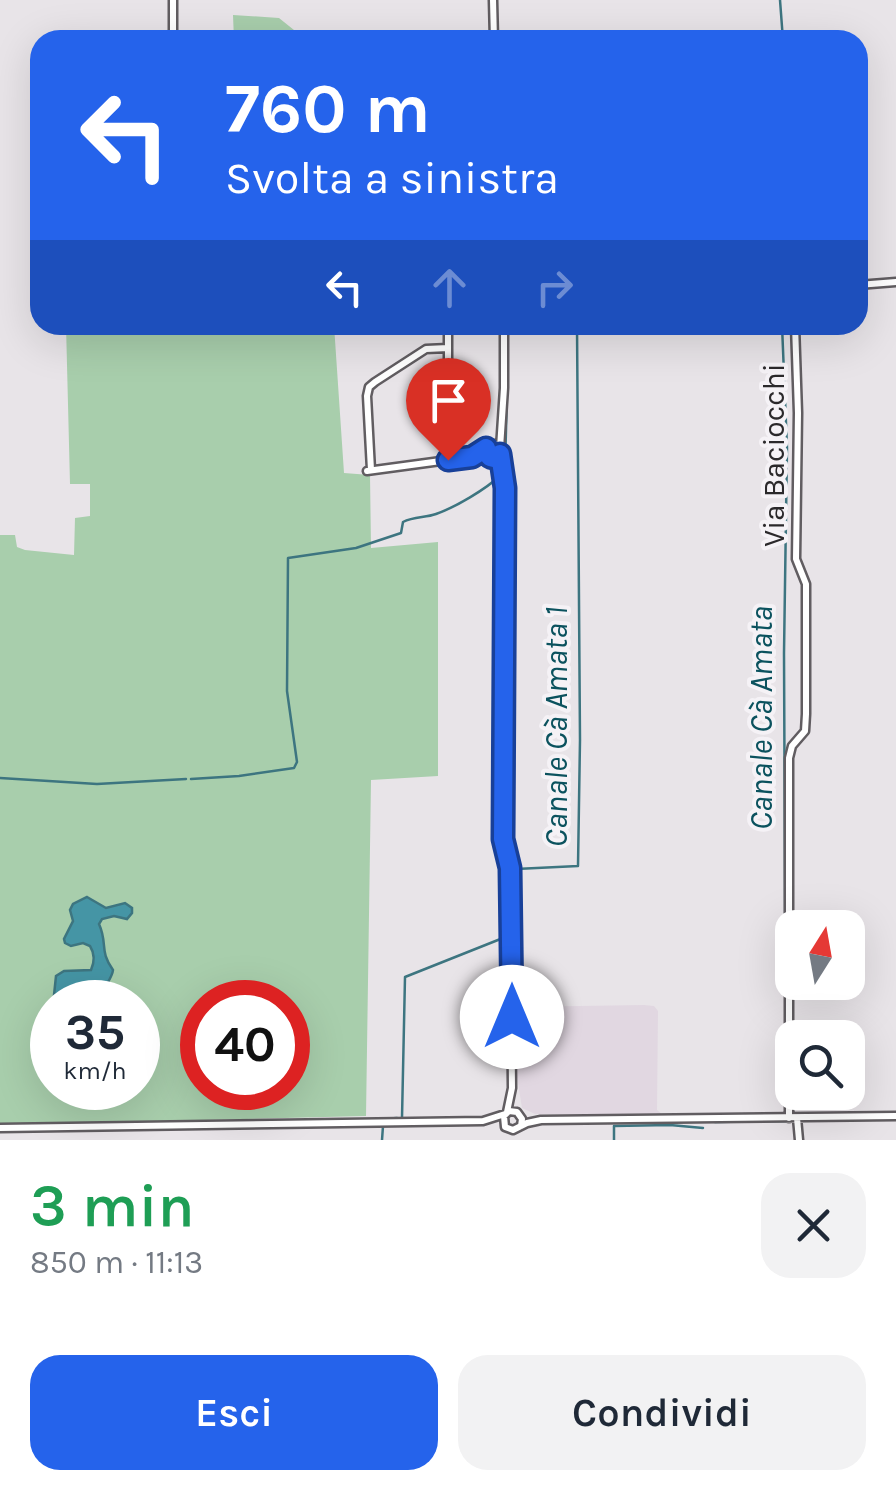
<!DOCTYPE html>
<html lang="it">
<head>
<meta charset="utf-8">
<style>
	:root { --surface:#fff; --page:#f2f2f3; --text:#1f2937; --muted:#747a83; --accent:#2563eb }
	body { margin:0; font-family:Karla,sans-serif; background:var(--page); color:var(--text); height:100vh; display:flex; flex-direction:column; font-size:38px; white-space:nowrap }
	* { box-sizing:border-box; margin:0 }
	p { font-size:32px; color:var(--muted) }
	.icon { flex:none; width:55px; height:55px; fill:none; stroke:currentColor; stroke-width:2; stroke-linecap:round; stroke-linejoin:round }
	.map { position:relative; height:1140px; overflow:hidden }
	.sheet { display:flex; flex-direction:column; background:var(--surface); flex:1 }
	.sheet>* { flex:none }
	.top-card { position:absolute; left:30px; top:30px; width:838px; height:305px; border-radius:30px; box-shadow:0 10px 40px #0002; background:#2563eb; color:#fff; overflow:hidden }
	.needle { width:65px; rotate:11deg }
	.fabs { position:absolute; left:775px; top:910px; display:grid; gap:20px }
	.fabs a { display:grid; place-items:center; width:90px; height:90px; border-radius:20px; background:var(--surface); box-shadow:0 10px 40px #0002; font-size:50px }
	.speed { position:absolute; left:30px; top:980px; display:flex; gap:20px; font-size:50px; font-weight:700; text-align:center }
	.speed>* { display:grid; place-content:center; width:130px; height:130px; border-radius:50%; background:var(--surface); box-shadow:0 10px 40px #0002; line-height:1 }
	.speed small { font-size:25px; font-weight:400 }
	.speed .limit { border:15px solid #d22; background:#fff; color:#111 }
	.pin { position:absolute; display:grid; place-items:center; width:85px; height:85px; color:#fff; margin:-102px -42px; border-radius:50% 50% 50% 0; rotate:-45deg; box-shadow:0 0 10px #0007 }
	.pin .icon { rotate:45deg }
	.me { position:absolute; width:110px; margin:-55px; rotate:0deg; stroke-linejoin:round; filter:drop-shadow(0 0 8px #0008) }
	.turn { display:flex; align-items:center; gap:35px; height:210px; padding:0 30px; font-size:45px }
	.turn .icon { width:130px; height:130px; stroke-width:2.5 }
	.turn b { display:block; font-size:70px; line-height:85px }
	.lanes { display:flex; align-items:center; height:95px; padding:0 30px; background:#0003; justify-content:center; gap:50px; direction:ltr }
	.lanes .off { opacity:.35 }
	.round { display:grid; place-items:center; flex:none; width:105px; height:105px; border-radius:30px; background:var(--page) }
	.head { display:flex; align-items:center; justify-content:space-between; height:170px; padding:0 30px }
	h1 { font-size:60px; font-weight:600; line-height:75px; color:#1e9e55 }
	.action { display:flex; gap:20px; margin-top:auto; padding:20px 30px }
	.action a { flex:1; height:115px; border-radius:30px; background:var(--accent); color:#fff; font-size:40px; font-weight:600; line-height:115px; text-align:center }
	.action a+a { background:var(--page); color:var(--text) }
	.map>svg:first-child { display:block }
</style>
</head>
<body>
<div class="map">
<svg width="896" height="1140" viewBox="0 0 896 1140">
	<rect width="100%" height="100%" fill="#e8e4e8"/>
	<path fill="#e1d7e1" d="M644,1005L654,1006L658,1011L657,1110L663,1115L535,1114L522,1108L513,1051L514,1007Z"/>
	<path fill="#a8ceac" fill-rule="evenodd" d="M233,15L279,18L294,30L295,40H234Z
		M66,325H334L344,473L370,475L371,548L438,542V776L371,780L366,1116L0,1125V535H15L17,547L25,550L74,555L75,518L90,516V484H70ZM52,1002H138V1088H52ZM202,1002H288V1088H202Z"/>
	<path fill="#4595a5" stroke="#3d7580" stroke-width="2.5" d="M87,897L106,908L125,903L132,908V913L127,919L114,916L102,919L99,924C108,944 99,951 113,970C112,981 97,992 105,1002H66L54,995L56,976L64,971L91,970C95,961 95,954 90,946L83,943L71,946L65,943L64,939L73,921L70,910L73,904Z"/>
	<g fill="none" stroke-linecap="round" stroke-linejoin="round">
		<path stroke="#3d7580" stroke-width="2.5" d="M780,0L783,40
			M782,325L787,448L784,653L786,1111
			M507,368L508,325
			M505,468L507,391
			M0,778L97,784L186,779
			M191,779L239,776L294,768L297,762L287,691L288,558L356,548L401,533L403,522C414,516 425,518 436,514C456,507 486,489 501,475
			M512,908L515,904L516,869L578,866L580,740L577,325
			M402,1118L405,977L508,936V934
			M382,1119L397,1118
			M715,1122L786,1121
			M382,1140L383,1126
			M614,1140V1126L670,1125L703,1128"/>
		<g stroke="#615d61" stroke-width="11">
			<path id="minor" d="M173,0V40
				M493,0L494,40
				M858,285L896,282
				M448,325V460
				M500,447L495,444H491L486,452L501,467
				M500,448L504,388V325
				M500,454L505,488L503,839L510,868L512,1088L507,1112
				M371,470L367,396L369,387L375,382L426,349L448,348
				M367,471L463,458L490,457
				M789,1118V758L792,746L805,731L806,714V584L796,559L798,413L795,325
				M797,1118L799,1140
				M521,1126L522,1119L517,1112L509,1111L504,1116L505,1127L513,1130L527,1123L541,1120L896,1116
				M0,1128L483,1121L505,1114"/>
		</g>
		<use href="#minor" stroke="#fff" stroke-width="6"/>
	</g>
	<g fill="none" stroke-linecap="round" stroke-linejoin="round">
		<g stroke="#184099" stroke-width="25">
			<path id="route" d="M448,460L472,457L486,448V452L490,457L494,458L500,454L505,488L503,839L510,868L512,1017"/>
		</g>
		<use href="#route" stroke="#2563eb" stroke-width="18"/>
	</g>
	<g text-anchor="middle" stroke-width="8" stroke-linejoin="round" paint-order="stroke">
		<g font-size="30" fill="#2b292b" stroke="#f5f2f6">
			<text transform="translate(774 455) rotate(-90)" y="10">Via Baciocchi</text>
		</g>
		<g font-size="32" font-style="italic" fill="#0b525e" stroke="#f5f2f6">
			<text transform="translate(761 718) rotate(-90)" y="11">Canale Cà Amata</text>
			<text transform="translate(556 727) rotate(-90)" y="11">Canale Cà Amata 1</text>
		</g>
	</g>
</svg>
<div class="fabs">
<a><svg class="needle" viewBox="-14 -14 28 28"><path d="M0-13l5 13h-10z" fill="#e53935"/><path d="M0 13l5-13h-10z" fill="#747a83"/></svg></a>
<a><svg class="icon" aria-label="search" viewBox="0 0 24 24"><circle cx="10" cy="10" r="6"/><path d="M15 15l6 6"/></svg></a>
</div>
<div class="speed"><div>35<small>km/h</small></div><div class="limit">40</div></div>
<div class="pin" style="left:448px;top:460px;background:#d93025"><svg class="icon" aria-label="arrive" viewBox="0 0 24 24"><path d="M6 21V4h12l-3 4 3 4H6"/></svg></div>
<svg class="me" style="left:512px;top:1017px" viewBox="-20 -20 40 40"><circle r="19" fill="#fff"/><path d="M0-13L10 11 0 6-10 11z" fill="#2563eb"/></svg>
<div class="top-card">
<div class="turn"><svg class="icon" aria-label="left" viewBox="0 0 24 24"><path d="M17 20v-9H6M10 6l-5 5 5 5"/></svg><div><b>760 m</b>Svolta a sinistra</div></div>
<div class="lanes"><svg class="icon" aria-label="left" viewBox="0 0 24 24"><path d="M17 20v-9H6M10 6l-5 5 5 5"/></svg><svg class="icon off" aria-label="ahead" viewBox="0 0 24 24"><path d="M12 20V5M6 11l6-6 6 6"/></svg><svg class="icon off" aria-label="right" viewBox="0 0 24 24"><path d="M7 20v-9h11M14 6l5 5-5 5"/></svg></div>
</div>
</div>
<section class="sheet">
<div class="head"><div><h1>3 min</h1><p>850 m · 11:13</p></div><a class="round"><svg class="icon" aria-label="close" viewBox="0 0 24 24"><path d="M6 6l12 12M18 6L6 18"/></svg></a></div>
<div class="action"><a>Esci</a><a>Condividi</a></div>
</section>
</body>
</html>
